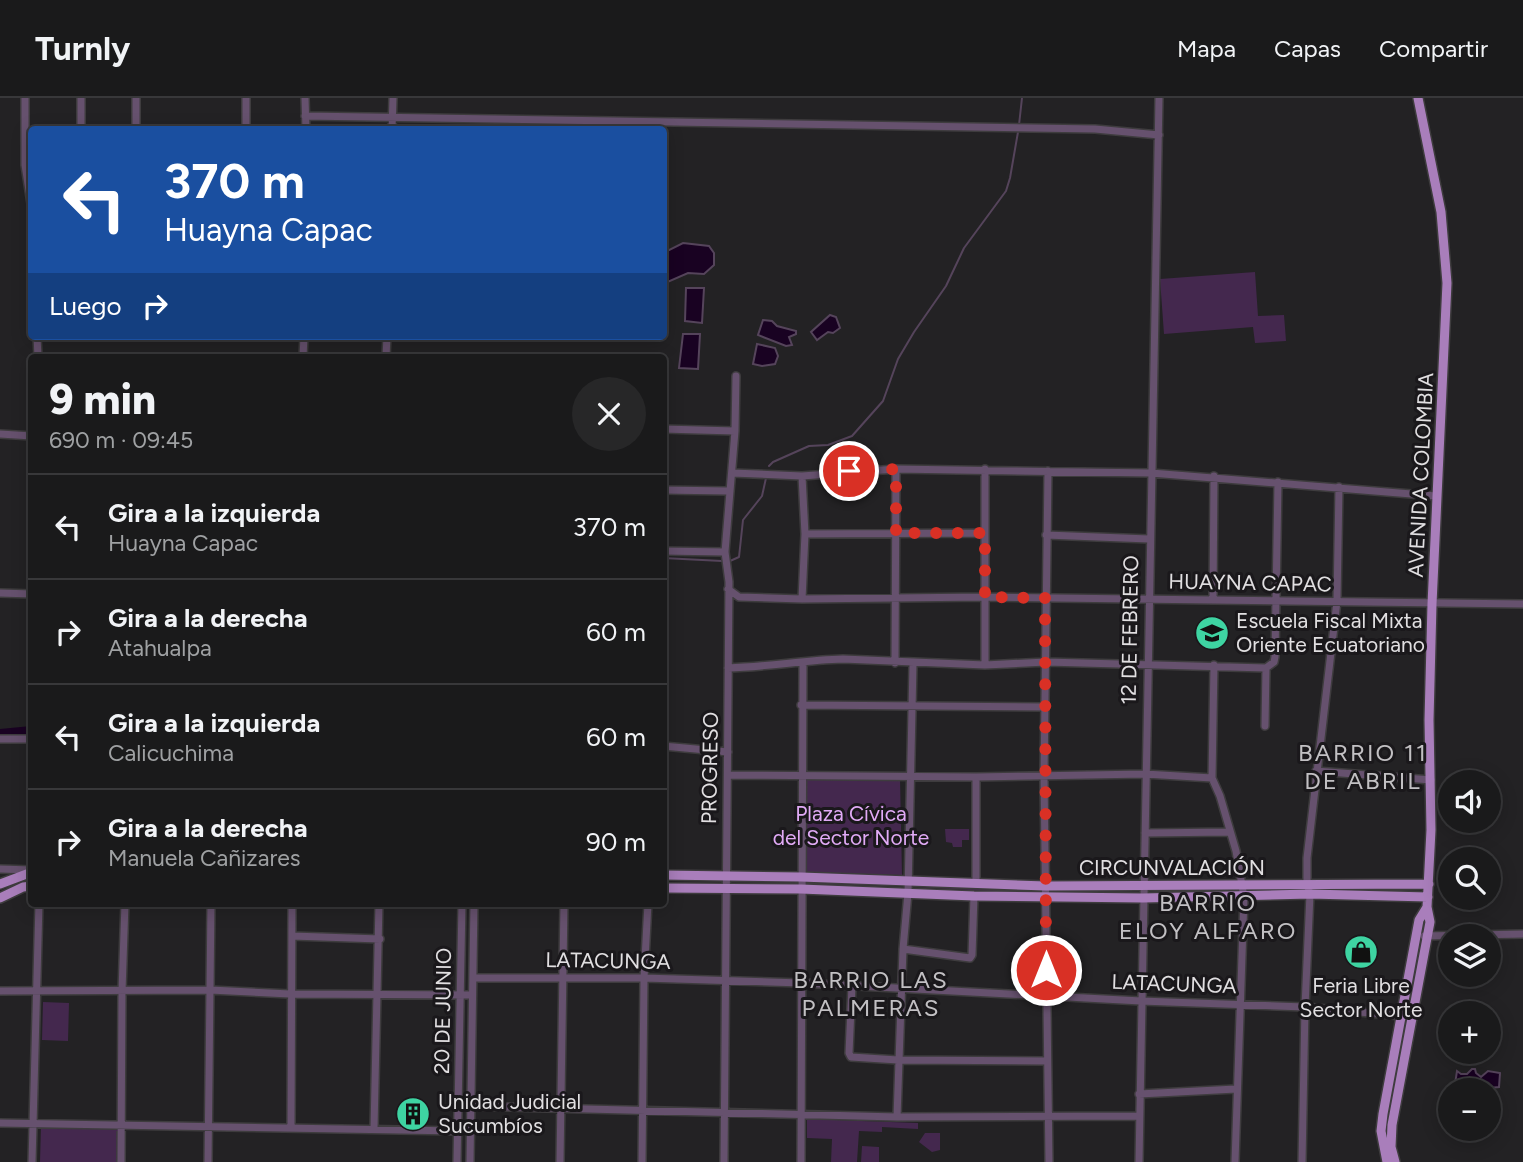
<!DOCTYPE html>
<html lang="es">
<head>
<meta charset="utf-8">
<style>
	:root { --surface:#1a1a1b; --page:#272728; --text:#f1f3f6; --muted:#9fa1a3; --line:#38383a }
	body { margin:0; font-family:Figtree,sans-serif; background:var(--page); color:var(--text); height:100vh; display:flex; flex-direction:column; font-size:26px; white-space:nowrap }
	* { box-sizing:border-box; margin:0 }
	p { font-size:23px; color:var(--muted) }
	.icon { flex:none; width:38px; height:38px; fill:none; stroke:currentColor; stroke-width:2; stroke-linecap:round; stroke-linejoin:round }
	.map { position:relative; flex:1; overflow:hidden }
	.side { position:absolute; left:28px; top:256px; width:639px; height:553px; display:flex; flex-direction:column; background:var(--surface); border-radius:7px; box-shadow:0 4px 18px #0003,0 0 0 2px var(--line) }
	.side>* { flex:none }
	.hud { position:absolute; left:28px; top:28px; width:639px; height:214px; border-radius:7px; box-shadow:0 4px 18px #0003,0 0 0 2px var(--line); background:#1a4fa0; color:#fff; overflow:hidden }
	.buttons { position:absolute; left:1438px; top:672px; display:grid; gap:14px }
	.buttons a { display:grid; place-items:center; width:63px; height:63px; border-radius:50%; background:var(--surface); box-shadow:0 4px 18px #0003,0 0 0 2px var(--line); font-size:35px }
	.pin { position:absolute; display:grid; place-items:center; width:60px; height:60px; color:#fff; margin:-30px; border:4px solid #fff; border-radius:50%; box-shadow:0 2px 7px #0007 }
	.me { position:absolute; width:77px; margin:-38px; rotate:0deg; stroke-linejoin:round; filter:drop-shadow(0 0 5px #0008) }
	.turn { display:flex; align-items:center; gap:24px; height:147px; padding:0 21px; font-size:32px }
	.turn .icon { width:91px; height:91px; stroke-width:2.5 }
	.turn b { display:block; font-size:49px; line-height:60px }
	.then { display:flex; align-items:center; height:66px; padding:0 21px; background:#0003; gap:14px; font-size:26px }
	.round { display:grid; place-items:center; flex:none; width:74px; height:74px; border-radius:37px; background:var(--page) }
	.headline { display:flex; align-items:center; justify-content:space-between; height:119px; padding:0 21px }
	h1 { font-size:42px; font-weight:800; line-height:52px }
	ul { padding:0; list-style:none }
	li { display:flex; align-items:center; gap:21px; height:105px; padding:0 21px; border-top:2px solid var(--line) }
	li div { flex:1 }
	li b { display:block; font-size:26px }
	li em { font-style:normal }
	header { display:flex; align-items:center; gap:42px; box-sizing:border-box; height:98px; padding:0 35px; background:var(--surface); border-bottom:2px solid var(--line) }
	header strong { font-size:33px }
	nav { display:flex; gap:38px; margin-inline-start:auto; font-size:24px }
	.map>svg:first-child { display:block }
</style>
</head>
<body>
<header>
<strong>Turnly</strong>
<nav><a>Mapa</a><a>Capas</a><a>Compartir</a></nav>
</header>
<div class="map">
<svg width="1523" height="1064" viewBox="0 0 1523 1064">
	<rect width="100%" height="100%" fill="#232224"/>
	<path fill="#44284e" d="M1255,174L1258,218L1284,217L1286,243L1255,245L1253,229L1164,236L1160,181Z
		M802,679L900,680L902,777L803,774Z
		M945,731H969V742H962V749H953L952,745L946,744Z
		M917,784L1040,789L1042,796L917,789Z
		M43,904L69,905L68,943L42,942Z
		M807,1021L918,1025V1031L882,1029V1034L859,1033L857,1064H831L832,1041L807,1040Z
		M41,1027L119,1029L118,1064H40Z
		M925,1035H940V1052L932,1054L919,1044Z
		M862,1048L879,1049V1064H861Z"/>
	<path fill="#190222" stroke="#55445b" stroke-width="2" d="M683,145L709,148L714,155V167L704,176L688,175L663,186V155Z
		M686,190H704L702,225L685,223Z
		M830,217L836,219L840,230L833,235L828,234L817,242L811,234Z
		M763,222L772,223L777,228L796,233V236L789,239L792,247L786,248L758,237Z
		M683,236H700L698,271L679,270Z
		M757,246L775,250L778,258L775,266L762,268L753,266Z
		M1472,971H1475L1476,975L1481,979L1488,973L1500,975L1499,989L1489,990L1480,984L1455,986L1457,973L1461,976H1467Z"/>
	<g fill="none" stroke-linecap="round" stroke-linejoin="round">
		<path stroke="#55445b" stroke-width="2" d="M1019,27L1022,0
			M769,368L773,364L809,348L828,347L852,338L883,303L898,261L914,234L946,188L964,150L1006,93L1010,80L1018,34
			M663,460L722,463
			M730,463L739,459L743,422L762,398L766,380"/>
		<path stroke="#190222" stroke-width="12" d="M0,637L32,634"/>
		<g stroke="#3e3c3e" stroke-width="10">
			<path id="minor" d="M25,0V67L32,112
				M305,0L306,32
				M305,18L1095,31L1159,37
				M246,27V0
				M81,32V0
				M136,32V0
				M392,32L393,0
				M37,238L38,259
				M303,259L304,238
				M386,259L387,238
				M663,331L735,333
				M0,336L32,338
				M985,371V567
				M1048,373L1044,678L1049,1064
				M732,375L802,378L896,371L1151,375L1436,398
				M663,392L728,393
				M805,436L985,435
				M1046,437L1149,441
				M663,453L725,454
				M728,491L739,499L802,501L985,499L1523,506
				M0,495L32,496
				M802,501L805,436L802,378
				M1213,502L1214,378
				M895,565L896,371
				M1214,567L1212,680L1220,698L1236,753L1244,799L1235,1064
				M728,570C767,569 805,562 843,561L985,567L1046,564L1266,570
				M801,607L1045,609
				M1265,628L1266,570L1274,564L1275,559L1278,384
				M0,641H32
				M663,648L728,654
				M1316,673L1431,682
				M729,677L976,679L1145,676L1212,680
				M976,679V786
				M1145,735L1229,734
				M0,771L32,772
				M292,838L380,841
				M1424,838L1523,836
				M903,851L970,860L972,857L974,798
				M473,880H644L802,885L1141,903L1305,909L1413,919
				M852,888L849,955L851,959L898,962L1047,963
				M0,893L210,892L290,896L472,897
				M1139,996L1236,991
				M470,1008L897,1019L1139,1018
				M897,1019L903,851L908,795L913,566
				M0,1025L458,1033
				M291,1029L292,805
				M374,1031L379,805
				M32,1064L39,805
				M121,1064L122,893L125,805
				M208,1064L211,805
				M457,1064L462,805
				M470,1064L474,805
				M560,1064L564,805
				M642,1064L644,880L648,805
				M724,1064L729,484L725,454L735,333L736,278
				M801,1064L803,565
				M1139,1064L1159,0
				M1302,1064L1305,909L1310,796L1307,786V760L1337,503L1339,389"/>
		</g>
		<g stroke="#3e3c3e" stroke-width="12">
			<path id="major" d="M663,777L801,779L1046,788L1429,786
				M0,786L32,774
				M663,790L801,791L974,798L1143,800L1310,796L1428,799
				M0,800L23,789L32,788
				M1387,1064L1381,1033L1383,1016L1419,822L1427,809
				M1395,1064L1391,1049L1392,1027L1430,824L1427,809L1431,732L1429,622L1432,506L1447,185L1441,114L1418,0"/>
		</g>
		<use href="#minor" stroke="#66516e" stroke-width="7"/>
		<use href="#major" stroke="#a97ebb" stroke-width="9"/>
	</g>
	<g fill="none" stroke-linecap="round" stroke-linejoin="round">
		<path stroke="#d93025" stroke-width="12" stroke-dasharray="0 21.6" d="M849,373L896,371V435H985V499L1045,500L1046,872"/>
	</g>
	<defs>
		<g id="school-disc" transform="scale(1.75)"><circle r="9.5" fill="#3ed4a2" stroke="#1a181b"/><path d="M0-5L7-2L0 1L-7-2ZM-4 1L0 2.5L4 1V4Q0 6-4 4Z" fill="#111"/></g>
		<g id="shop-disc" transform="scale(1.75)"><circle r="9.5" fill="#3ed4a2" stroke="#1a181b"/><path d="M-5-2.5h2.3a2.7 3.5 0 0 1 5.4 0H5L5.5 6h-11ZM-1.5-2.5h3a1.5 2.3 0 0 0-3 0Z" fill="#111"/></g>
		<g id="building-disc" transform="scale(1.75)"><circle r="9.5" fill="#3ed4a2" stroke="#1a181b"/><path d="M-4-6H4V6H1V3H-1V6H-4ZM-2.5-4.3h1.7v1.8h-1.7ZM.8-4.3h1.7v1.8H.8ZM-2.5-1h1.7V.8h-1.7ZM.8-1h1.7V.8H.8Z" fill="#111"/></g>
	</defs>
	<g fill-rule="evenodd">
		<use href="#school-disc" x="1212" y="535"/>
		<use href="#shop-disc" x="1361" y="854"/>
		<use href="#building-disc" x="413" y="1016"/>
	</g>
	<g text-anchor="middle" stroke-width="6" stroke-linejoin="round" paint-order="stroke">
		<g font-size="21" fill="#e1dfe1" stroke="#1a181b">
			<text transform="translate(1421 377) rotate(-87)" y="7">AVENIDA COLOMBIA</text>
			<text transform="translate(1250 485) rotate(1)" y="7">HUAYNA CAPAC</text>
			<text transform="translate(1130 532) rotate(-89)" y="7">12 DE FEBRERO</text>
			<text transform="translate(710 670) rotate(-89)" y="7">PROGRESO</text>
			<text x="1172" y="777">CIRCUNVALACIÓN</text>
			<text transform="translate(608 863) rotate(1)" y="7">LATACUNGA</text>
			<text transform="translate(1174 886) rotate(2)" y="7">LATACUNGA</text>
			<text transform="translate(443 913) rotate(-89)" y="7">20 DE JUNIO</text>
		</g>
		<g font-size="21" fill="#e1dfe1" stroke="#1a181b" text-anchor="start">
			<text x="1236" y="530">Escuela Fiscal Mixta<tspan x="1236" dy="24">Oriente Ecuatoriano</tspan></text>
			<text x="1361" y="895" text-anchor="middle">Feria Libre<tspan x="1361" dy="24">Sector Norte</tspan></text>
			<text x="438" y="1011">Unidad Judicial<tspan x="438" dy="24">Sucumbíos</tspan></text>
		</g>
		<g font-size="21" fill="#e1aaf6" stroke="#1a181b">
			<text x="851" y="723">Plaza Cívica<tspan x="851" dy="24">del Sector Norte</tspan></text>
		</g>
		<g font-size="24" letter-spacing="2" fill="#c2c0c3" stroke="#1a181b">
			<text x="1363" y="663">BARRIO 11<tspan x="1363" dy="28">DE ABRIL</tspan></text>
			<text x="1208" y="813">BARRIO<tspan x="1208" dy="28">ELOY ALFARO</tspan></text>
			<text x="871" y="890">BARRIO LAS<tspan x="871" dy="28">PALMERAS</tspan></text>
		</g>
	</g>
</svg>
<div class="buttons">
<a><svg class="icon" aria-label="sound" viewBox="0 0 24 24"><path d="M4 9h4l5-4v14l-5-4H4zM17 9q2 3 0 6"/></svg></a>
<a><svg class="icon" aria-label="search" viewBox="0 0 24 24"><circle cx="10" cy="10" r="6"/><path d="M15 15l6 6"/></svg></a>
<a><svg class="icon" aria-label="layers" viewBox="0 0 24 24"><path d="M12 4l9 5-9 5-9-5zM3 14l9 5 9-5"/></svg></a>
<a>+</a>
<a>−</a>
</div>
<div class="pin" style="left:849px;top:373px;background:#d93025"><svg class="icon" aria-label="arrive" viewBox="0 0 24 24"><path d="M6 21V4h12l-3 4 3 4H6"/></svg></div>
<svg class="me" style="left:1046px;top:872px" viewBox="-20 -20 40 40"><circle r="17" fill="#d93025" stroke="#fff" stroke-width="3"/><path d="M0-11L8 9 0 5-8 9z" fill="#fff"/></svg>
<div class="hud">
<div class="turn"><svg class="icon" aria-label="left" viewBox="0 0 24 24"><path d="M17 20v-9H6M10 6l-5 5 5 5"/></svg><div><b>370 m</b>Huayna Capac</div></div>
<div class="then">Luego<svg class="icon" aria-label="right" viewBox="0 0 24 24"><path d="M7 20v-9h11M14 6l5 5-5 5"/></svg></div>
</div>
<section class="side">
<div class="headline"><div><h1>9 min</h1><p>690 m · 09:45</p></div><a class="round"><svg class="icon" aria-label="close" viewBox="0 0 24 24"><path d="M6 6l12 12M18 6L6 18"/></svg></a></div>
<ul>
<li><svg class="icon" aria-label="left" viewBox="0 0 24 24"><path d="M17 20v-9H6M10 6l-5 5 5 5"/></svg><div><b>Gira a la izquierda</b><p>Huayna Capac</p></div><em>370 m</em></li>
<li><svg class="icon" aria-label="right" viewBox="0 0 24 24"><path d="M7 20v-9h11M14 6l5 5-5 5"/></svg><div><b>Gira a la derecha</b><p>Atahualpa</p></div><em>60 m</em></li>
<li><svg class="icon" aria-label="left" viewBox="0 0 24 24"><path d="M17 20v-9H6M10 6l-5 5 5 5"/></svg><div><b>Gira a la izquierda</b><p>Calicuchima</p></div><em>60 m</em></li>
<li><svg class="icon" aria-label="right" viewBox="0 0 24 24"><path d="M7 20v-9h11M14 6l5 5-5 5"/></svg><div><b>Gira a la derecha</b><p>Manuela Cañizares</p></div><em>90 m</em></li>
</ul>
</section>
</div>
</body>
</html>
